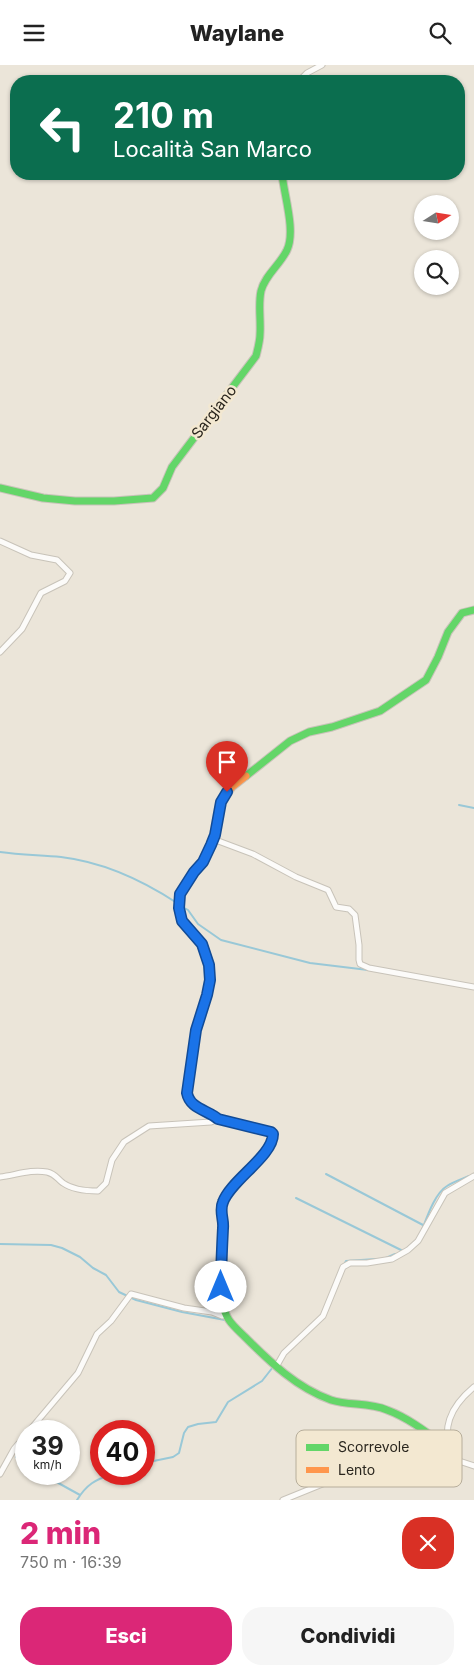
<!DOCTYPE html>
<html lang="it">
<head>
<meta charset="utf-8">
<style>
	:root { --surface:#fff; --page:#f6f6f6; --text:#222; --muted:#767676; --accent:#db2777 }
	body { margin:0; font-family:Inter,sans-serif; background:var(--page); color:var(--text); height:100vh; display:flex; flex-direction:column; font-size:19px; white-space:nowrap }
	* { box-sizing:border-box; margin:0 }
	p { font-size:16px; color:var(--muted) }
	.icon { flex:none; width:28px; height:28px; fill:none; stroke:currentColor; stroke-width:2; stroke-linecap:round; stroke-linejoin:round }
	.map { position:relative; height:1435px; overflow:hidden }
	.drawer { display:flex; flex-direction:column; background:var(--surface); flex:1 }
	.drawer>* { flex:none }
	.banner { position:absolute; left:10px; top:10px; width:455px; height:105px; border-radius:20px; box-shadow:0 1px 4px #0004; background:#0b6e4f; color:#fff; overflow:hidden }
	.needle { width:32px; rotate:78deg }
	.fabs { position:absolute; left:414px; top:130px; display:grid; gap:10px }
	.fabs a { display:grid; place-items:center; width:45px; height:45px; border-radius:50%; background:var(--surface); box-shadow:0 1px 4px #0004; font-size:25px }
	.speed { position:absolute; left:15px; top:1355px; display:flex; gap:10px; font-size:25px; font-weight:700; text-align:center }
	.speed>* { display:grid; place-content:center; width:65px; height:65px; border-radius:50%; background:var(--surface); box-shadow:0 1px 4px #0004; line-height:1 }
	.speed small { font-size:12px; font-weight:400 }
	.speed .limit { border:8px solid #d22; background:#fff; color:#111 }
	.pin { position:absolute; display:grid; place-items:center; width:42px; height:42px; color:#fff; margin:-51px -21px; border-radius:50% 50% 50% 0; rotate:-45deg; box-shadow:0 0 5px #0007 }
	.pin .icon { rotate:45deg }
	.me { position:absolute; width:55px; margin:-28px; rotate:0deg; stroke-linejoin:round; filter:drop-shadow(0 0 4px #0008) }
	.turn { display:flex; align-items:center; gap:18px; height:105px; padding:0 20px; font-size:22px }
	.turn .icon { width:65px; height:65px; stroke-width:2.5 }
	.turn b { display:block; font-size:35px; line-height:42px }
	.round { display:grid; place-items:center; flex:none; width:52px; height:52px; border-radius:20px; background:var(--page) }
	.overview { display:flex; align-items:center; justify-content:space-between; height:85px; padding:0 20px }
	h1 { font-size:30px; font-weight:800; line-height:38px; color:var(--accent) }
	.cta { display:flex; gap:10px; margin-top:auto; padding:10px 20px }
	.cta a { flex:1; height:58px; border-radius:20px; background:var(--accent); color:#fff; font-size:20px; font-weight:800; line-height:58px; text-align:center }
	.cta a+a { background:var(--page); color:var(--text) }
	header { display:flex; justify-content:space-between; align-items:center; height:65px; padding:0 20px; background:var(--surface); font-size:22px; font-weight:800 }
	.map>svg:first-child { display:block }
</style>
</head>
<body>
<header><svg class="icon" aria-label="menu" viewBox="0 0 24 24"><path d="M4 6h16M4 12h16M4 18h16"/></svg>Waylane<svg class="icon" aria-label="search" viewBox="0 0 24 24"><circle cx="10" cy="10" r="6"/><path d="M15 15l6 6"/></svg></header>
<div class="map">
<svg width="474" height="1435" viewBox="0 0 474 1435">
	<rect width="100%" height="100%" fill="#ebe5d9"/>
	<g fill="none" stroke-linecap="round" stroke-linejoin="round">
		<path stroke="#99c8d7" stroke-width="2" d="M459,740L474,743
			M0,787C20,790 41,790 61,792C103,797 142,815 177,838
			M181,841L188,845L198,859L221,875L310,898L368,905
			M326,1109L423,1160
			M296,1133L403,1186
			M422,1165C427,1152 435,1128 447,1121C453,1117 462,1114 469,1111
			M0,1179L51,1180L62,1183L80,1192L93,1203L106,1210L119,1227L136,1235L182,1247L225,1255
			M386,1193L395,1189
			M344,1200L346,1196L376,1194
			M16,1392L26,1399
			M144,1398L173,1392L179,1388L184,1368L188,1362L198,1359L216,1357L228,1337L262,1316L273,1302
			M42,1409L80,1430
			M77,1435C87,1419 95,1415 112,1409"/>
		<g stroke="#c8c3b9" stroke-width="7">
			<path id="street" d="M299,16L307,8L322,0
				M0,476L31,490L57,495L70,508L65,516L41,528L22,564L0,587
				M213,774L253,789L296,812L328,825L336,842L349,844L355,850L359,880V895L360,899L369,903L474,922
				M0,1112C16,1110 31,1104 47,1107C56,1109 57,1114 63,1118C73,1125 87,1126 98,1126L106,1118L112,1095L124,1077L149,1061L211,1057L218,1054
				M276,1302L284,1288L323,1251L343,1202L350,1198H367L392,1194L408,1185L418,1176L445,1128L474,1111
				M29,1366L78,1308L97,1269L111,1256L131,1229L184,1243L212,1247L222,1251L227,1250
				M453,1394L474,1401
				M0,1409L14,1384L26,1370
				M283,1435L325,1418L382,1388L399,1395L419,1396L453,1394C440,1364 450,1342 474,1322"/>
		</g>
		<g stroke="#c8c3b9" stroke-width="9">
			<path id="fast" d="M0,423L43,433L75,436H114L153,433L163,423L172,402L256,291C258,283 260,276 260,269C261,254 258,240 261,226C265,210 280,200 287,185C296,166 284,130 282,109
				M246,711L290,676L309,667L332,662L380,646L426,615L438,592L448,567L462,548L474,545
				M187,1028C189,1045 206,1044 218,1054L264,1065L273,1069C269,1092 247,1106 231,1122C220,1137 221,1144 223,1161C224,1170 222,1179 222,1188C220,1207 218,1239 229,1255C233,1261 240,1267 245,1272C270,1297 297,1323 331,1335C349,1341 369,1337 387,1345C409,1353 429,1369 448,1383"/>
		</g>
		<g stroke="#c8c3b9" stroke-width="9">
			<path id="slow" d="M187,1028L196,965L210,915L209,900L202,879L183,857L179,843L180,829L194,807L203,797L211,780L215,770L221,737L232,722L246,711"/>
		</g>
		<use href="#street" stroke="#fcfbf9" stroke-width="5"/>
		<use href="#fast" stroke="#63d668" stroke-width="7"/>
		<use href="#slow" stroke="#ff974d" stroke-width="7"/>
	</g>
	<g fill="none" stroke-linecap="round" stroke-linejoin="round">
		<g stroke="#114b97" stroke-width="12">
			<path id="route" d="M221,1222C221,1202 222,1183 223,1163C224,1154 219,1146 223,1137C231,1115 273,1091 273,1069L271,1067L218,1054C208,1045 190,1044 187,1028L196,965L207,930L210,915L209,900L202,879L182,856L179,843L180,829L194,807L203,797L211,780L215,770L221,737L227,727"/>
		</g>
		<use href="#route" stroke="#1a73e8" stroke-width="9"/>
	</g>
	<g text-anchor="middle" stroke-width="5" stroke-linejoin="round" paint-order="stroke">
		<g font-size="15" fill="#2a261e" stroke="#f3e8d1">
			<text transform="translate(214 347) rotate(-52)" y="5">Sargiano</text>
		</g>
	</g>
	<rect x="296" y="1365" width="166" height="57" rx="8" fill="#f3e8d1" stroke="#b7ae9b" stroke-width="1"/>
	<rect x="306" y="1379" width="23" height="7" fill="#63d668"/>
	<rect x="306" y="1402" width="23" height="6" fill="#ff974d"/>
	<g font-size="14" fill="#2a261e">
		<text x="338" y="1387">Scorrevole</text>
		<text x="338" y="1410">Lento</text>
	</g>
</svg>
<div class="fabs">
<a><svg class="needle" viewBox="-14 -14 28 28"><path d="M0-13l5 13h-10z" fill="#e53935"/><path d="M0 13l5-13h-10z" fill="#767676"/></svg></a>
<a><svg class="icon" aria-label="search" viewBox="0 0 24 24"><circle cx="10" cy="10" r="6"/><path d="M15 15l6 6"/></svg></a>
</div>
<div class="speed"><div>39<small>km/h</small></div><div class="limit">40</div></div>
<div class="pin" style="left:227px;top:727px;background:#d93025"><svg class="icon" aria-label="arrive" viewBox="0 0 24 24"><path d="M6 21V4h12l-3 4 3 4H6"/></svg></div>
<svg class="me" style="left:221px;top:1222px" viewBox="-20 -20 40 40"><circle r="19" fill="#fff"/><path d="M0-13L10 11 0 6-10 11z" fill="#1a73e8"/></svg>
<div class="banner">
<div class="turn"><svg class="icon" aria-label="left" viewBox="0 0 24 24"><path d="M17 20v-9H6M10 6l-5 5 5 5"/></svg><div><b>210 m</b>Località San Marco</div></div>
</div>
</div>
<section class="drawer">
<div class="overview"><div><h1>2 min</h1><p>750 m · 16:39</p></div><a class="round" style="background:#d93025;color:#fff"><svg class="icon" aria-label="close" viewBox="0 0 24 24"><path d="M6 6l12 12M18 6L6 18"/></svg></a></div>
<div class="cta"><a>Esci</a><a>Condividi</a></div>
</section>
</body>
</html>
